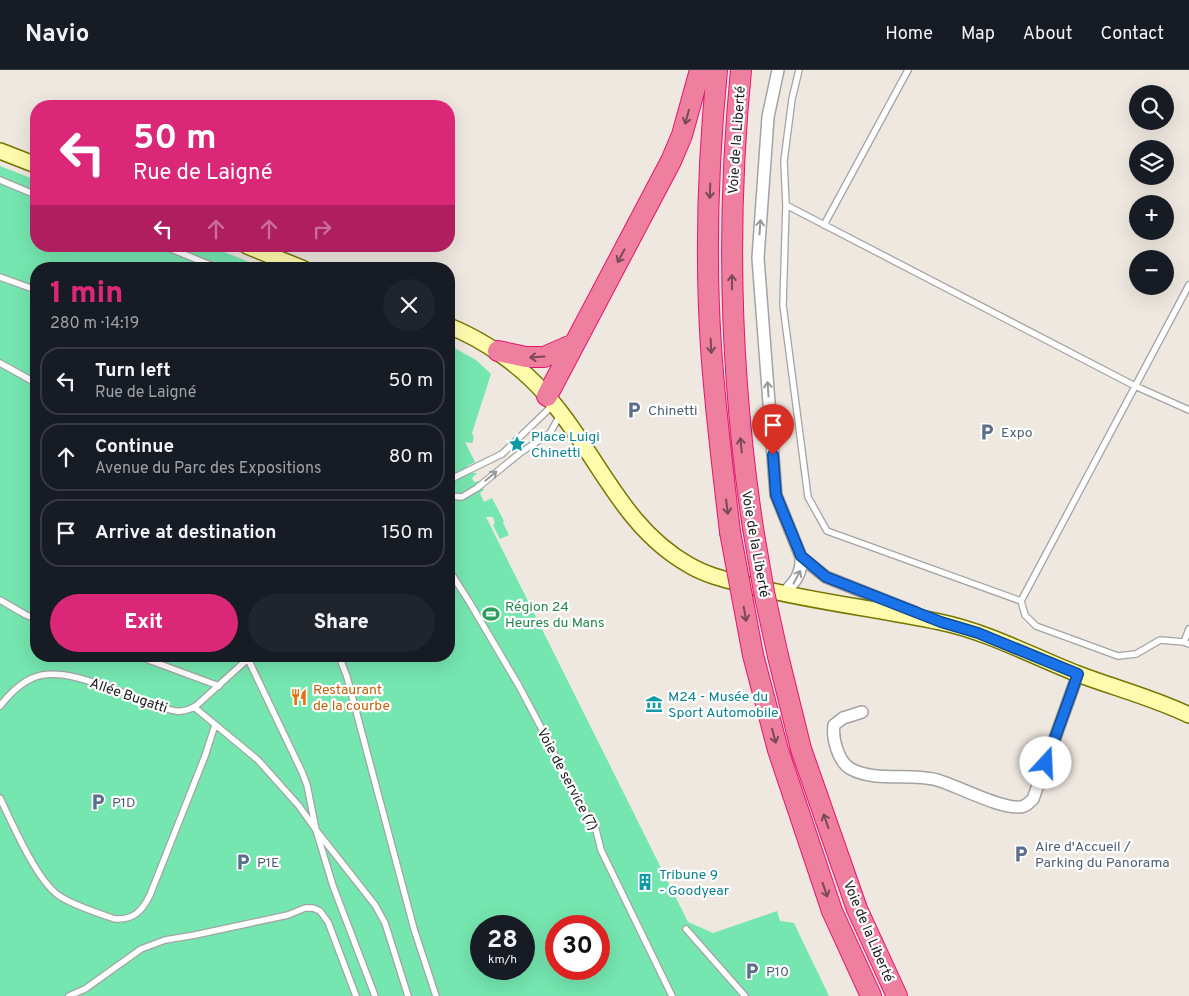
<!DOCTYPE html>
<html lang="en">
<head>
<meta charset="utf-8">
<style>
	:root { --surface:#171b24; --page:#20242c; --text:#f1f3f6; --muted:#9ea1a6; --line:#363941; --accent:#db2777 }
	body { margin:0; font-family:Overpass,sans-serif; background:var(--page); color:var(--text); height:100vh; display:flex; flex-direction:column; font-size:19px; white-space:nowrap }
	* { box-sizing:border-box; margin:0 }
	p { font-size:16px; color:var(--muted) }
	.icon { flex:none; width:28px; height:28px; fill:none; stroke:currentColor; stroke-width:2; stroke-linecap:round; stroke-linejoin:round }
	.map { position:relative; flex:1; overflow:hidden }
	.sheet { position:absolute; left:30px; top:192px; width:425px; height:400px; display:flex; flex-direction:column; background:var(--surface); border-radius:20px; box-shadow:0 5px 20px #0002 }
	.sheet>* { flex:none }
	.top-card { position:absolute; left:30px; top:30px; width:425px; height:152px; border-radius:20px; box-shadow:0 5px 20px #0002; background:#db2777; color:#fff; overflow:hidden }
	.fabs { position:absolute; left:1129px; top:15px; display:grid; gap:10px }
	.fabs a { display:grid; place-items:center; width:45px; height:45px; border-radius:50%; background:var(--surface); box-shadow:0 5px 20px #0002; font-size:25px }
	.speed { position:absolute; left:470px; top:845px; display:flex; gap:10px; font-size:25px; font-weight:700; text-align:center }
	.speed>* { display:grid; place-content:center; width:65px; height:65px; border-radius:50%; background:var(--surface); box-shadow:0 5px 20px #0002; line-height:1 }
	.speed small { font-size:12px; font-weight:400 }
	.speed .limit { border:8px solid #d22; background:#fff; color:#111 }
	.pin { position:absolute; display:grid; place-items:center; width:42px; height:42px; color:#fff; margin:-51px -21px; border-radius:50% 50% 50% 0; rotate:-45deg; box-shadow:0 0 5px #0007 }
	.pin .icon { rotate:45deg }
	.me { position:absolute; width:55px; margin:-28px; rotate:20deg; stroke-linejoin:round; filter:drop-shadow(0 0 4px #0008) }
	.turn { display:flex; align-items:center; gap:18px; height:105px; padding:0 20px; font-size:22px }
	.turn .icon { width:65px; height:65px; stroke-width:2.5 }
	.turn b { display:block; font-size:35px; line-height:42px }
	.lanes { display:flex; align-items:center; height:48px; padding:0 20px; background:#0003; justify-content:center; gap:25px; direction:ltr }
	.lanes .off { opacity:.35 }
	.round { display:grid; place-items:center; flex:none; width:52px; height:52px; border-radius:26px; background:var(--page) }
	.summary { display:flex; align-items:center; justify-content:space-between; height:85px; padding:0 20px }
	h1 { font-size:30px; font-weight:800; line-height:38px; color:var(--accent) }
	.cta { display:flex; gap:10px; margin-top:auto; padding:10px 20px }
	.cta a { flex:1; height:58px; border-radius:30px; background:var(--accent); color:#fff; font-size:20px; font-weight:800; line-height:58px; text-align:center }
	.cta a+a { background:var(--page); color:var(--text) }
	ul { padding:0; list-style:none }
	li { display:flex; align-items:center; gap:15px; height:68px; margin:0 10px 8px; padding:0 10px; border:2px solid var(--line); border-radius:20px }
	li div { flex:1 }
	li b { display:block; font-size:19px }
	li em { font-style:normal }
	header { display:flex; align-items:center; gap:30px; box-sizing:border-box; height:70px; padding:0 25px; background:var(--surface); border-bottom:1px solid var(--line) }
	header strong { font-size:24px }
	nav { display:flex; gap:28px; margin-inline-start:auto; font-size:18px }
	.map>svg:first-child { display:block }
</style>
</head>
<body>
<header>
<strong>Navio</strong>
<nav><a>Home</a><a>Map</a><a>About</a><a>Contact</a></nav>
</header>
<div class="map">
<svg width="1189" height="926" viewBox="0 0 1189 926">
	<rect width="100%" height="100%" fill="#eee8e0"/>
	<path fill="#75e6af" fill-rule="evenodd" d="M0,96L36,110V176H209L267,199H36V586H449V275L476,290L491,304L472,363C474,367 474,369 472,373L465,372L475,392L467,396L470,403H477L472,408L474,412L481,411L476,416L478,419H485L480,423L484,432L492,428L504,451L503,453L509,465L500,469L493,455L495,453L493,447H486L688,852L713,863L777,841L780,851L794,853L829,926H0ZM481,856H524V899H481ZM556,856H599V899H556Z"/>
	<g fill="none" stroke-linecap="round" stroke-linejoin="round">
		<g stroke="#a3a3a3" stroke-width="8">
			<path id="lane" d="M799,0L792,29L784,91L786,135L1135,316L1189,340
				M0,110L36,125
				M786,135L783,235L808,427L827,461L1021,531L1189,215
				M824,155L908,0
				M164,176L220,199
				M0,207L36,220
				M0,293L36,313
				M449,410L502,384L552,336
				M449,426L462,427L477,418L520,383L550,363L560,345
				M449,500L470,533L519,616L546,667L576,730L587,744L596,760L601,780L672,926
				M0,530L26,545L36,549
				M1021,531L1025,545L1036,556L1118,586L1136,584L1160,570L1184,572L1189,574
				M1184,572L1189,559
				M138,586L219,616
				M339,586L347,607L414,859L436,926
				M248,589L302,702L307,715L316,760L375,835L385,853L408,926
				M0,636C29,599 50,599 92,612C111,618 131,625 150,633C168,639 180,647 197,635L251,586
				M194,637L258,690L299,736L316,760L333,816L375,926
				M0,728C12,753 36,809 58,825C70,834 100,844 115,849C134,850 142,841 150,825L205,686L215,655
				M686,859L745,926
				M69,926L85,919L141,879L165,870L195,865L288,845L305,838H313L320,841L328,852L356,926"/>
		</g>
		<g stroke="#a3a3a3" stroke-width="14">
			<path id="street" d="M778,0L768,47L758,188L776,425L801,487L826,507L916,543
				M783,524C795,512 802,504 801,487
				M862,642L843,648L834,655C832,668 838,692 851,699C875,712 911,703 937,710C956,715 1008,743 1024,736C1027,735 1031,731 1033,729L1078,604"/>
		</g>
		<g stroke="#757500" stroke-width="18">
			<path id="secondary" d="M0,81L36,95
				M247,176L304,199
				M449,256C486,271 521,296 547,326C597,382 621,457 689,495C709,507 732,511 755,517C816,532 878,539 940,552C988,562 1032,586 1078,604C1115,618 1154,628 1189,645"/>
		</g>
		<g stroke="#e71371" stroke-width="22">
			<path id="highway" d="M717,0C708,92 705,185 711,277C715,339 723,400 730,462
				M741,0C726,153 730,306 753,458
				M498,281L526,287H544L574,274
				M547,326L671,91L682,65L700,0
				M753,585L778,680L832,841L871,926
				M778,586L801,679L857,839L897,926"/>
		</g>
		<use href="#lane" stroke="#fff" stroke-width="5.5"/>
		<use href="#street" stroke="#fff" stroke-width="11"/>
		<use href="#secondary" stroke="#fffbad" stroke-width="15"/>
		<use href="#highway" stroke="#ee7f9f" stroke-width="20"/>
		<g stroke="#e71371" stroke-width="22" stroke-linecap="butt">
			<path id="highway-bridge" d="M753,458L764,522L778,586
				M730,462L753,585"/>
		</g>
		<use href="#highway-bridge" stroke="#ee7f9f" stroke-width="20"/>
	</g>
	<defs><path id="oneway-shaft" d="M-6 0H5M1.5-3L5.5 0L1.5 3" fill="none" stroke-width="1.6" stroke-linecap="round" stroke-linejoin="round" transform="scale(1.25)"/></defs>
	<g stroke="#7a4957">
		<use href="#oneway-shaft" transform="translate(687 47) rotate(105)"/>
		<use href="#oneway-shaft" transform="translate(710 121) rotate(92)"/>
		<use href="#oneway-shaft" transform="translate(621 186) rotate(118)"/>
		<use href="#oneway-shaft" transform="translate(732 212) rotate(-91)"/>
		<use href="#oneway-shaft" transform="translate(711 276) rotate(87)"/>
		<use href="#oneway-shaft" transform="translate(537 287) rotate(176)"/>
		<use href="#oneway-shaft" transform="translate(741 375) rotate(-96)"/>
		<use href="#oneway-shaft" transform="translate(727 437) rotate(83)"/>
		<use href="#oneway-shaft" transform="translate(745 544) rotate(80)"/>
		<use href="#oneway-shaft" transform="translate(774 666) rotate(75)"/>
		<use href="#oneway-shaft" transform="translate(826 751) rotate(-109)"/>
		<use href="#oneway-shaft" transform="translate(825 820) rotate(71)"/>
	</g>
	<g stroke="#999">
		<use href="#oneway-shaft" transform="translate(760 157) rotate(-86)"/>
		<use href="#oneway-shaft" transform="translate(768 319) rotate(-94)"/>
		<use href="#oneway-shaft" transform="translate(491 406) rotate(-40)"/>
		<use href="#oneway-shaft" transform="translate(797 507) rotate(-62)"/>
	</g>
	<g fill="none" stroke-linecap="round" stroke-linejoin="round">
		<g stroke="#114b97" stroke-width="12">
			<path id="route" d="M773,385L776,425L801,486L826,507L941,552L978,563L1078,604L1046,693"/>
		</g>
		<use href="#route" stroke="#1a73e8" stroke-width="9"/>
	</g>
	<defs>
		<g id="parking-bare" transform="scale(1.35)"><path d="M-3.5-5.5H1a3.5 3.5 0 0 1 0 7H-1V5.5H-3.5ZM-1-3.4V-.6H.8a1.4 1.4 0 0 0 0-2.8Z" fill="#5c6f8a" stroke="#fff" stroke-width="2.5" paint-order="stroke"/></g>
		<g id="sight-bare" transform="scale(1.35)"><path d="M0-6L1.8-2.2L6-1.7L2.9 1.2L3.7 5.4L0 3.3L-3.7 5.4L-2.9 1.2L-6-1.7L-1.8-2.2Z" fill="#0f9aa8" stroke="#fff" stroke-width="2.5" paint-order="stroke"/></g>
		<g id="stadium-bare" transform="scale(1.35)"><path d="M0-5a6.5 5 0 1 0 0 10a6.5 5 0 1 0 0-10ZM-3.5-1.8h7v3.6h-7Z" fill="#2e9e5b" stroke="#fff" stroke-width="2.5" paint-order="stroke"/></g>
		<g id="restaurant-bare" transform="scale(1.35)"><path d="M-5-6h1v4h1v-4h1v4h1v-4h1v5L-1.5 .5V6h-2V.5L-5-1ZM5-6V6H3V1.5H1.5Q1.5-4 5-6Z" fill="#e8710a" stroke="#fff" stroke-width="2.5" paint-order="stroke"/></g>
		<g id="museum-bare" transform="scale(1.35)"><path d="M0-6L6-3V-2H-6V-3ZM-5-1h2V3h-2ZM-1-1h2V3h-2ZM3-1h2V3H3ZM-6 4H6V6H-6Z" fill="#0f9aa8" stroke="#fff" stroke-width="2.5" paint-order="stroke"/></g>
		<g id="building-bare" transform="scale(1.35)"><path d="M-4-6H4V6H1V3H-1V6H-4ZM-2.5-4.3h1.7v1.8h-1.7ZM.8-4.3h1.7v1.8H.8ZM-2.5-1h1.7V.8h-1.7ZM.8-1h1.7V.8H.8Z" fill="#0f9aa8" stroke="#fff" stroke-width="2.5" paint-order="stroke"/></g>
	</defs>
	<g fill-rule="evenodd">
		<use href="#parking-bare" x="634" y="340"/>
		<use href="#parking-bare" x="987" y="362"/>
		<use href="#sight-bare" x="517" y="374"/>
		<use href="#stadium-bare" x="491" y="544"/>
		<use href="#restaurant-bare" x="299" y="627"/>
		<use href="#museum-bare" x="654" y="634"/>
		<use href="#parking-bare" x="98" y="732"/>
		<use href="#parking-bare" x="1021" y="784"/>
		<use href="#parking-bare" x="243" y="792"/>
		<use href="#building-bare" x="645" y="812"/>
		<use href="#parking-bare" x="752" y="901"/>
	</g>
	<g text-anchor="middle" stroke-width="4.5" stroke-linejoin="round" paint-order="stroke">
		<g font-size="14" fill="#1c1c1c" stroke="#fff">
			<text transform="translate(736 70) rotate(-86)" y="5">Voie de la Liberté</text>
			<text transform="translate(756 474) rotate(80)" y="5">Voie de la Liberté</text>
			<text transform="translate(129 625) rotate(19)" y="5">Allée Bugatti</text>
			<text transform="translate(568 709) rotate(62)" y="5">Voie de service (7)</text>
			<text transform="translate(869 861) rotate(67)" y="5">Voie de la Liberté</text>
		</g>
		<g font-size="14" fill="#4e5e75" stroke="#fff" text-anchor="start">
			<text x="648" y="345">Chinetti</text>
			<text x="1001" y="367">Expo</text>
			<text x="112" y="737">P1D</text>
			<text x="1035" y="781">Aire d'Accueil /<tspan x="1035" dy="16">Parking du Panorama</tspan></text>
			<text x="257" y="797">P1E</text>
			<text x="766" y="906">P10</text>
		</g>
		<g font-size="14" fill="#0d838f" stroke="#fff" text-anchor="start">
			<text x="531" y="371">Place Luigi<tspan x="531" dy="16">Chinetti</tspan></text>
			<text x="668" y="631">M24 - Musée du<tspan x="668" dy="16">Sport Automobile</tspan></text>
			<text x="659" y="809">Tribune 9<tspan x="659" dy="16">- Goodyear</tspan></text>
		</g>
		<g font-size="14" fill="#27864d" stroke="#fff" text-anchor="start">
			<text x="505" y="541">Région 24<tspan x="505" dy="16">Heures du Mans</tspan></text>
		</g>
		<g font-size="14" fill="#c56008" stroke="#fff" text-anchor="start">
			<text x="313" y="624">Restaurant<tspan x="313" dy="16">de la courbe</tspan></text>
		</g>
	</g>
</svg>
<div class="fabs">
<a><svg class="icon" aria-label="search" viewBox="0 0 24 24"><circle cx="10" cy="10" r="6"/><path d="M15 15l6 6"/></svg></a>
<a><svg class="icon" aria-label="layers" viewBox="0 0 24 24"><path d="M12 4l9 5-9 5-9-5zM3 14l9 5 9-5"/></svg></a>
<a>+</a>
<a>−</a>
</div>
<div class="speed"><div>28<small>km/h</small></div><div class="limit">30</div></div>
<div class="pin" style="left:773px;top:385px;background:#d93025"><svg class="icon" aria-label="arrive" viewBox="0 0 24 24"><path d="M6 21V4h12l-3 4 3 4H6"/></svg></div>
<svg class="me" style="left:1046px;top:693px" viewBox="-20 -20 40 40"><circle r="19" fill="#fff"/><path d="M0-13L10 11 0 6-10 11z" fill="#1a73e8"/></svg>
<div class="top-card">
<div class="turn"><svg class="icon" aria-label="left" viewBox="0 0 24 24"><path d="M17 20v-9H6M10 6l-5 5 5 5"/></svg><div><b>50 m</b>Rue de Laigné</div></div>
<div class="lanes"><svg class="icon" aria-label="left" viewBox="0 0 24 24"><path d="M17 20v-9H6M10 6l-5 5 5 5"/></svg><svg class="icon off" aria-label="ahead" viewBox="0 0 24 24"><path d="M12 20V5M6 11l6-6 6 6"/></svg><svg class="icon off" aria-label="ahead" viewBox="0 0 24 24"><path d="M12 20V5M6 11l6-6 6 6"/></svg><svg class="icon off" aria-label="right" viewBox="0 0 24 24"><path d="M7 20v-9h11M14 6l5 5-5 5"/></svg></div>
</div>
<section class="sheet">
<div class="summary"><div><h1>1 min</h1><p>280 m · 14:19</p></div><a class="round"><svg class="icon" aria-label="close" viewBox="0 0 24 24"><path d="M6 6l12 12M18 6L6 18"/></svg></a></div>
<ul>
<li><svg class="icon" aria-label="left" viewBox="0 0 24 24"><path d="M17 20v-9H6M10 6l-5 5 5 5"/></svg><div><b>Turn left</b><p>Rue de Laigné</p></div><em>50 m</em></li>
<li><svg class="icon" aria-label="ahead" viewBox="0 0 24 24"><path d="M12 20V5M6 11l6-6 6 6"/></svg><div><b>Continue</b><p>Avenue du Parc des Expositions</p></div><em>80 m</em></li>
<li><svg class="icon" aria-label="arrive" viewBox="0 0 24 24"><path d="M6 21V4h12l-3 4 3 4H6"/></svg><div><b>Arrive at destination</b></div><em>150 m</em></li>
</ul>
<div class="cta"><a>Exit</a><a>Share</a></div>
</section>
</div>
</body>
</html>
